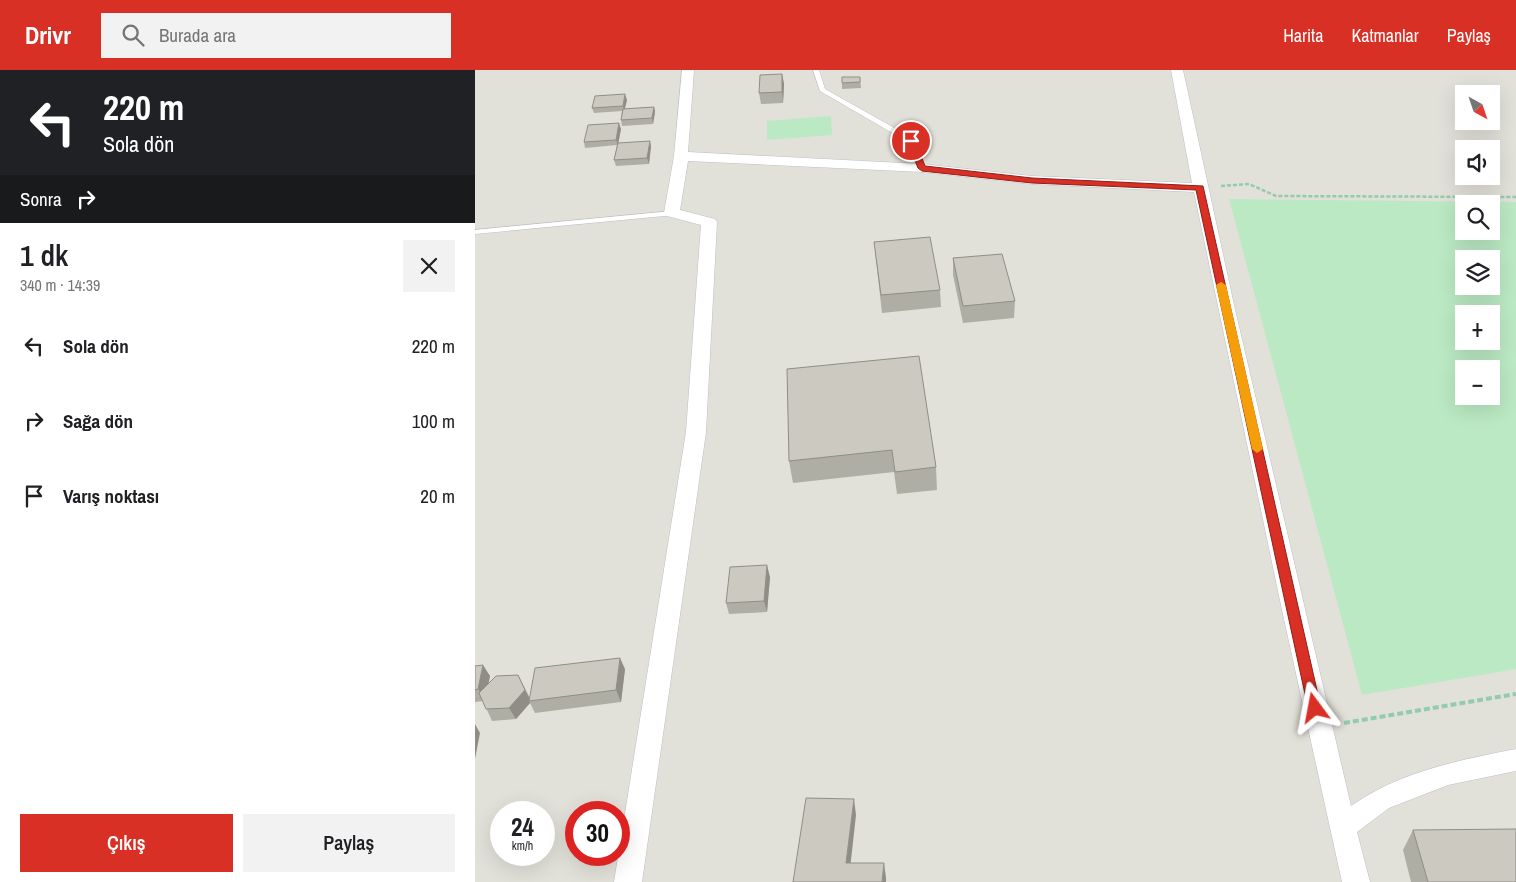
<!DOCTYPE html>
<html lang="tr">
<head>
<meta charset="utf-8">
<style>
	:root { --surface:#fff; --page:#f2f2f2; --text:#202124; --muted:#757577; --accent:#d93025 }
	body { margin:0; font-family:"Archivo Narrow",sans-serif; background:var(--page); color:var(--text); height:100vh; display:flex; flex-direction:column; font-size:19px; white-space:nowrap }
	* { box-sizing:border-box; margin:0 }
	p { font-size:16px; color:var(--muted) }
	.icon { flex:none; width:28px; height:28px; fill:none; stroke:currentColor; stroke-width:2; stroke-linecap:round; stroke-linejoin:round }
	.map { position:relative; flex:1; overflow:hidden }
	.sheet { display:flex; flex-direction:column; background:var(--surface); width:475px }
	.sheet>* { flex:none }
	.hud { background:#202124; color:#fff; overflow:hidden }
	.needle { width:32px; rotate:140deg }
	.fabs { position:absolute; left:980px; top:15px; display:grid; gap:10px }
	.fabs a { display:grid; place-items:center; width:45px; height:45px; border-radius:0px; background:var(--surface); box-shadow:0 5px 20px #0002; font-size:25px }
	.speed { position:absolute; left:15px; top:731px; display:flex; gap:10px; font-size:25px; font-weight:700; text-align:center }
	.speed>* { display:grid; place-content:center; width:65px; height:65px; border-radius:50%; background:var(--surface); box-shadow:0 5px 20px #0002; line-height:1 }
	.speed small { font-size:12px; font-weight:400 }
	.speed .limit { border:8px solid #d22; background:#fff; color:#111 }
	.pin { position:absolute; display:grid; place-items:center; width:42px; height:42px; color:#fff; margin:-21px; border:2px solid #fff; border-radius:50%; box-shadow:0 1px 5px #0007 }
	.me { position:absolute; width:55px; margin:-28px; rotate:347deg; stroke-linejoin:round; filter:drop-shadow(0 0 4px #0008) }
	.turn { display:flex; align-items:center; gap:18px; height:105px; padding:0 20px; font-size:22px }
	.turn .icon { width:65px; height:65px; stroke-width:2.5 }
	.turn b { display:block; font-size:35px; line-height:42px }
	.then { display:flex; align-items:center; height:48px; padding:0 20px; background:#0003; gap:10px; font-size:19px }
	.round { display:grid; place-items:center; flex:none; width:52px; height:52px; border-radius:0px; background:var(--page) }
	.overview { display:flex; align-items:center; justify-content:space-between; height:85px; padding:0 20px }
	h1 { font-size:30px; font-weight:600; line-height:38px }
	.cta { display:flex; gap:10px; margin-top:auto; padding:10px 20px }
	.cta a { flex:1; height:58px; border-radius:0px; background:var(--accent); color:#fff; font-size:20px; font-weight:600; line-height:58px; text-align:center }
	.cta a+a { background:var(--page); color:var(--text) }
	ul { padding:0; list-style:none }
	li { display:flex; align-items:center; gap:15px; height:75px; padding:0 20px }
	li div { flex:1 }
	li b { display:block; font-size:19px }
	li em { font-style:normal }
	header { display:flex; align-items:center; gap:30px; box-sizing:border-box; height:70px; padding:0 25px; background:var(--accent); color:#fff }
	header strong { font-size:24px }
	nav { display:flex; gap:28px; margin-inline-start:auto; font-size:18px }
	.search { width:350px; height:45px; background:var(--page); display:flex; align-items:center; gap:12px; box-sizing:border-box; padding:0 18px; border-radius:0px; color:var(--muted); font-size:19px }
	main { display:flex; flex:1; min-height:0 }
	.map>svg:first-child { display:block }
</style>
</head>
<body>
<header>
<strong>Drivr</strong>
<div class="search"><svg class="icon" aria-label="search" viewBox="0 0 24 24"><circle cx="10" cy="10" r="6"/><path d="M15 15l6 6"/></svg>Burada ara</div>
<nav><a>Harita</a><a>Katmanlar</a><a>Paylaş</a></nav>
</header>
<main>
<section class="sheet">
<div class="hud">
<div class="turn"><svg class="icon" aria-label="left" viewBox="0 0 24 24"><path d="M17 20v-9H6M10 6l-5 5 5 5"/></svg><div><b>220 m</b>Sola dön</div></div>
<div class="then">Sonra<svg class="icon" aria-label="right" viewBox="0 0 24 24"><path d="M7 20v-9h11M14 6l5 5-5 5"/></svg></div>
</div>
<div class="overview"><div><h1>1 dk</h1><p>340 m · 14:39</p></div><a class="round"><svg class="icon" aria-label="close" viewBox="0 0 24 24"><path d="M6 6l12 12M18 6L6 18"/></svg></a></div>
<ul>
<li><svg class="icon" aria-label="left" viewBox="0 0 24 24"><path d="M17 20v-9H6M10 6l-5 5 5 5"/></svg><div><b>Sola dön</b></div><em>220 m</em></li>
<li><svg class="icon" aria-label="right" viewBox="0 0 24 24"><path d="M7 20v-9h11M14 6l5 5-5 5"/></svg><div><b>Sağa dön</b></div><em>100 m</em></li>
<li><svg class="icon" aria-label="arrive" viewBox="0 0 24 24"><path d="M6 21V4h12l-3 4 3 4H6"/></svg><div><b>Varış noktası</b></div><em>20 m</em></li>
</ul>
<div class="cta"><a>Çıkış</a><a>Paylaş</a></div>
</section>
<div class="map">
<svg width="1041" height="812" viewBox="0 0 1041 812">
	<rect width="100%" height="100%" fill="#efeee1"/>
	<path fill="#e2e1d9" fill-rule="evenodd" d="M0,0H1041V812H0ZM989,24H1016V51H989ZM989,79H1016V106H989ZM989,134H1016V161H989ZM989,189H1016V216H989ZM989,244H1016V271H989ZM989,299H1016V326H989ZM26,742H69V785H26ZM101,742H144V785H101Z"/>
	<path fill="#bbe9c3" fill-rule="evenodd" d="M356,46L357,65L292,70V51Z
		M754,129L1041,132V599L887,625ZM989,134H1016V161H989ZM989,189H1016V216H989ZM989,244H1016V271H989ZM989,299H1016V326H989Z"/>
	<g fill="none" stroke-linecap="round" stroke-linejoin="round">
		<g stroke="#bcbec4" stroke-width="1">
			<path id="service" d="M338,0H344L350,19L439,69L451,98L450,100L443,98L433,72L345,21Z
				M197,141L201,143L200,145L0,164V160Z"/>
		</g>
		<g stroke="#bcbec4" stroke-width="1">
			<path id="minor" d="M207,0H219L213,82L447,94L557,106L717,113L696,0H708L759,235L876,736C924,702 984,690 1041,679V701L973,715L914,738L882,762L895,812H867L807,540L719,122L557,114L447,102L213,91L205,140L240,149L242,152L231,362L167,812H139L211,362L226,155L192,146L189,143L199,86Z"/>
		</g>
		<path stroke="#93cbad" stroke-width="2.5" stroke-dasharray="4 2" stroke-linecap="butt" d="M746,116L774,114L801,126L1041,127"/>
		<path stroke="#93cbad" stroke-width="4" stroke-dasharray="6 3" stroke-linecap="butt" d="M869,653L1041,624"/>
		<use href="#service" fill="#fff" fill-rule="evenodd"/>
		<use href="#minor" fill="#fff" fill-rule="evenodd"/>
	</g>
	<path fill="#afaea5" d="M307,4L309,14L308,33L286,34L284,23Z
		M385,7L386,18L367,19V13Z
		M152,30L150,39L179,37L180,42L178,54L147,56L146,50L147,41L119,43L117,38Z
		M146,59L143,73L176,76L174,94L141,96L139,90L142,75L110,78L109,72Z
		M399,172L465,220L466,237L407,243Z
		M478,188L540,231L539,248L488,253L478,205Z
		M312,299L461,397L462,420L422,424L419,402L318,413L314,391Z
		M295,507L292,542L254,544L251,533Z
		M0,596L15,606L13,614L43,605L55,628L150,599L146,632L60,643L55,633L41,649L17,651L8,631L0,632Z
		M938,760L1041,812H936L928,780Z"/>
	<path fill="#8f8d86" d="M307,4L309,14L308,33L307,22Z
		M150,24L152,30L149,41L148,36Z
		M179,37L180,42L178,54L177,48Z
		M144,53L146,59L143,75L141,70Z
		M175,71L176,76L174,94L172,88Z
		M292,495L295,507L292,542L289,531Z
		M145,588L150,599L146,632L141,620Z
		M8,595L15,606L10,631L3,619Z
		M43,605L56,632V631H54L55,633L41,649L34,638Z
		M0,654L5,663L0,689Z
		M379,729L381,745L374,808L371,793Z
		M409,793L411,808V812H407Z"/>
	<path fill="#cccac0" stroke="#8f8d86" d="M307,4V22L284,23L285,5Z
		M367,7H385V12L367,13Z
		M150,24L148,36L117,38L120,26Z
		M179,37L177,48L146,50L148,39Z
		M144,53L141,70L109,72L113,55Z
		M175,71L172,88L139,90L143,73Z
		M455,167L465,220L406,225L399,172Z
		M527,184L540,231L488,236L478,188Z
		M444,286L461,397L420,402L417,380L314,391L312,299Z
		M292,495L289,531L251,533L255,497Z
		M145,588L141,620L54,631L60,598Z
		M8,595L3,619L0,620V596Z
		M43,605L50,620L34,638L11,639L4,623L21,606Z
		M331,728L379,729L371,793H409L407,812H318Z
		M1041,759V812H953L938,760Z"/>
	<path fill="#d93025" stroke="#8d1f18" d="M434,69L440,71L450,96L557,108L728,116L846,638L844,642L840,644L835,642L833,638L721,120L557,113L447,101L443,98L432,71Z"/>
	<path fill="#f59e0b" d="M746,212L751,215L788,379L782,383L777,379L741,215Z"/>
</svg>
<div class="fabs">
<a><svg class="needle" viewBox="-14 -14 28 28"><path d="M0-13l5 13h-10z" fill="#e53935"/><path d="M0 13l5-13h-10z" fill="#757577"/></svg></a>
<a><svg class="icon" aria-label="sound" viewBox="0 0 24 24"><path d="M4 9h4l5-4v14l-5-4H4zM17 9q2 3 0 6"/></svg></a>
<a><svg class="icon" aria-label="search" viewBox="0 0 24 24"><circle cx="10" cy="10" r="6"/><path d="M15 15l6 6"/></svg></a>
<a><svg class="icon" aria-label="layers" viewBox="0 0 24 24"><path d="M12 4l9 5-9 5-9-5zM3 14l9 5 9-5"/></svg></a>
<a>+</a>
<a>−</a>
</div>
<div class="speed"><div>24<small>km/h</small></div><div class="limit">30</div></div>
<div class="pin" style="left:436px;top:71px;background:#d93025"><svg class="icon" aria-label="arrive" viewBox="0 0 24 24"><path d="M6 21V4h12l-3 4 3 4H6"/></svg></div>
<svg class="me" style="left:840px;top:638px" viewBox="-20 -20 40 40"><path d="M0-17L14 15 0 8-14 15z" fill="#d93025" stroke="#fff" stroke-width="4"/></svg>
</div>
</main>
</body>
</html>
